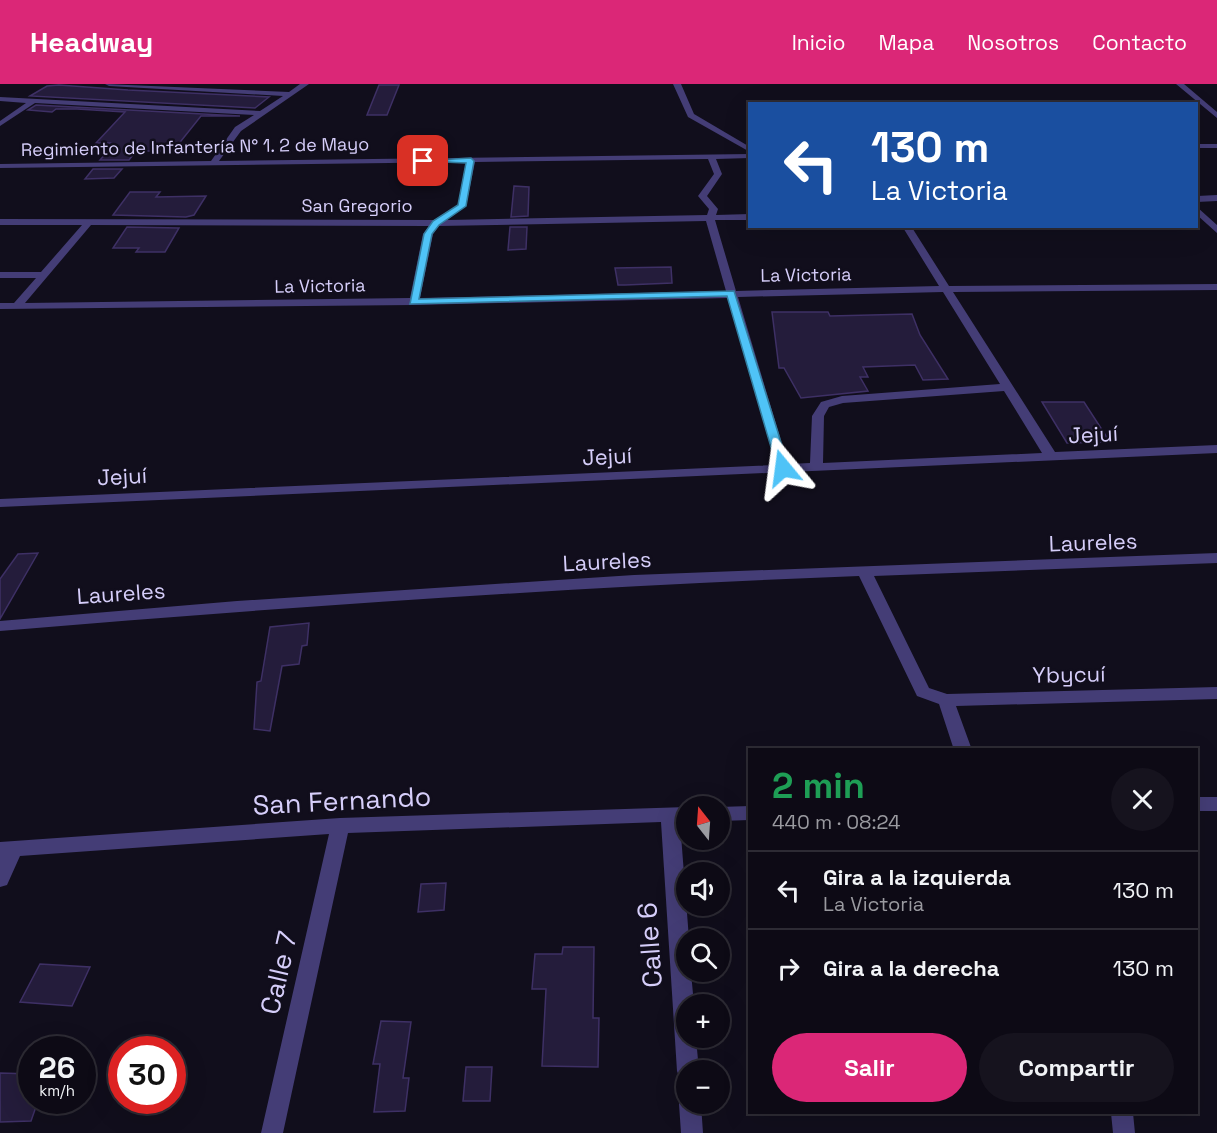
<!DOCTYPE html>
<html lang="es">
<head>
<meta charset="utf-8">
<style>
	:root { --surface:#0d0a15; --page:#16131e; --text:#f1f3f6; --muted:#9a9aa0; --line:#2d2b34; --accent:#db2777 }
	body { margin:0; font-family:"Space Grotesk",sans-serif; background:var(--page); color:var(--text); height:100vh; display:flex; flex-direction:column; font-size:22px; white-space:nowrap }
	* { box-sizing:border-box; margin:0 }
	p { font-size:20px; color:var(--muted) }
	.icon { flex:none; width:33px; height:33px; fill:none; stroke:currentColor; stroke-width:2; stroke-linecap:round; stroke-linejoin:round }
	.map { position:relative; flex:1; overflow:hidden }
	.panel { position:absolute; left:748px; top:664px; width:450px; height:366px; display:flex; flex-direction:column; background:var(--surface); border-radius:0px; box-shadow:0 6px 24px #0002,0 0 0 2px var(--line) }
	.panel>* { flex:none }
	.banner { position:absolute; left:748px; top:18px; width:450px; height:126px; border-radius:0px; box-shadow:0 6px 24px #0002,0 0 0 2px var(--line); background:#1a4fa0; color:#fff; overflow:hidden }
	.needle { width:39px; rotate:343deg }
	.buttons { position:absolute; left:676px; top:712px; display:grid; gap:12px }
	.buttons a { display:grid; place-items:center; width:54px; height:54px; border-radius:50%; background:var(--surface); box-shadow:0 6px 24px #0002,0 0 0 2px var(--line); font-size:30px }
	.speed { position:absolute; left:18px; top:952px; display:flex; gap:12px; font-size:30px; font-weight:700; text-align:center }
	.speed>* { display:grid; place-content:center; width:78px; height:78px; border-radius:50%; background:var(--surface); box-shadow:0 6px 24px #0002,0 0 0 2px var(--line); line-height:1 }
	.speed small { font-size:15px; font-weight:400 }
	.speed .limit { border:9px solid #d22; background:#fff; color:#111 }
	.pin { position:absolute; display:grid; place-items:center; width:51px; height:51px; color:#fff; margin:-26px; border-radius:12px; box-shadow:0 3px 9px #0006 }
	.me { position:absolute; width:66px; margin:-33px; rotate:344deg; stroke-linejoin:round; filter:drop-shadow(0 0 4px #0008) }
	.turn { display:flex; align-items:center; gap:21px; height:126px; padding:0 24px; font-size:27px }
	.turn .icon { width:78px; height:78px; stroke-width:2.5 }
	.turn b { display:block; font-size:42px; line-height:51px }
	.round { display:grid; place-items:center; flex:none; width:63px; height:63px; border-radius:32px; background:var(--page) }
	.head { display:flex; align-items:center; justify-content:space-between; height:102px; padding:0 24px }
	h1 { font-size:36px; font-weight:700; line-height:45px; color:#1e9e55 }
	.action { display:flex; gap:12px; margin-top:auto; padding:12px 24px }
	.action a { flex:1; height:69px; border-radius:36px; background:var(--accent); color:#fff; font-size:24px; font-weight:700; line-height:69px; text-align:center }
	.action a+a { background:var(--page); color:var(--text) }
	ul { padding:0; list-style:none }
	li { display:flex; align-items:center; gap:18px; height:78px; padding:0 24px; border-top:2px solid var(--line) }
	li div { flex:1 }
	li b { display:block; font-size:22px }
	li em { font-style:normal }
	header { display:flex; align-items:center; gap:36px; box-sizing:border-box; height:84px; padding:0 30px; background:var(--accent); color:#fff }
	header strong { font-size:28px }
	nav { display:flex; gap:33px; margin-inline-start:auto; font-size:21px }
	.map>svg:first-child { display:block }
</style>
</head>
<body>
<header>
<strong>Headway</strong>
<nav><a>Inicio</a><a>Mapa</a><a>Nosotros</a><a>Contacto</a></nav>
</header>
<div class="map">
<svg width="1217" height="1049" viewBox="0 0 1217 1049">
	<rect width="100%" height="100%" fill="#110e1c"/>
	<path fill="#241c3b" stroke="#3e3065" stroke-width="1.5" d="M59,1L128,6L269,13L255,24L30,12L47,2Z
		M379,1H399L387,31H367Z
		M36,21L240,32H201L173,67H136L129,76H100L110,65H104L110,59H96L125,28L77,25H56L52,28L28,26Z
		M415,59H441L436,72H410Z
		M408,81H432L425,98H403Z
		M93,85H122L114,94L85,95Z
		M514,102L529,103L528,132L511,133Z
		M130,108H160L156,113L206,112L194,131L186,133L113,131Z
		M127,143L179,144L165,168H136L139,164H113Z
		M510,143H527L526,165L508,166Z
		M671,183L672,199L625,201H618L615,184Z
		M772,228H828L830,232L912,230L920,251L948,295L923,296L915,281L863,283L868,293H860L868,307L801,314L784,284H779Z
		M1042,318H1084L1110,358L1067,359Z
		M38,469L0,535V495L18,470Z
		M309,539L307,561L302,562L299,580L282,582L270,647L254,645L257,598L261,597L270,543Z
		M446,799L444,826L418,828L421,800Z
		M563,863H594L593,934H599L598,983L542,982L546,905H532L535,870H562Z
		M40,880L90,883L72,922L20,918Z
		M381,937L411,938L403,994H409L405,1027L374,1028L380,980H373Z
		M466,983H492L490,1017H463Z
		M0,989L32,990V1017H38L31,1037L0,1038Z"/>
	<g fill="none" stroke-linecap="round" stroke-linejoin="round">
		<path fill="#443d76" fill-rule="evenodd" d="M105,0L289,8L300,0H309L241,47L219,77L750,70V74L716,75L722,90L707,112L718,125L716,131L750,130V136H715L736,207L939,202L902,142H911L949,202L1217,200V206L953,208L1055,368L1217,361V369L0,423V415L776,381L728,214L414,221L0,225V219H14L36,194H0V188H41L82,141H0V135L434,136L458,121L467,78L0,84V80L211,77L235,43L254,31L35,19L0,42V37L26,19L0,17V13L260,27L283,12L109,2ZM708,75L714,90L698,112L709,125L707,131L447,136L466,122L475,78ZM706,137L726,207L420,214L433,150L439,142ZM91,141L429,142L423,150L410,214L25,219ZM943,208L1000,300L842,312L821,318L812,332L810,379L788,380L738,213ZM1004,307L1042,369L823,379L824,332L829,323L843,319Z
			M673,0H681L694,30L750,63V68L688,33Z
			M1176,0H1184L1217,28V34Z
			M1197,60H1217V64H1197Z
			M1217,111V117L1197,118V112Z
			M1197,123L1217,141V149L1197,131Z
			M1217,469V479L874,492L929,604L947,610L1217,603V615L956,622L972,666H954L939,620L917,612L859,492C572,503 286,523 0,547V537L237,517L634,491Z
			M1197,713H1217V727H1197Z
			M750,722V736L720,737L719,723Z
			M687,723V737L680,738L689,855L687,888H691L694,921H687V954H696L699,987H687V998L680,995L677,987L661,738L348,749L283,1049H261L329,750L20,772L7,801L0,803V758L340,734Z
			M687,1010V1020H701L703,1049H681L679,1020L682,1012Z
			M1111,1029H1133L1135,1049H1113Z"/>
	</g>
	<path fill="#4fc3f7" stroke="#337fa1" stroke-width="1.5" d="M471,74L474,77L466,122L439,141L432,150L419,215L734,207L789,384L787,387L777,384L727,212L410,220L424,150L433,137L458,121L466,79L420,77Z"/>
	<g text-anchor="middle" stroke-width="5" stroke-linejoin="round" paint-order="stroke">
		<g font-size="18" fill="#d6cefa" stroke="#110e1c">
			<text transform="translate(195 63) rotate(-1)" y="6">Regimiento de Infantería N° 1. 2 de Mayo</text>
			<text x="357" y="128">San Gregorio</text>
			<text transform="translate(806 191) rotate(-1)" y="6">La Victoria</text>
			<text transform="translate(320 202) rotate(-1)" y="6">La Victoria</text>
		</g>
		<g font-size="22" fill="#d6cefa" stroke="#110e1c">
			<text transform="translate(1093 350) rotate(-3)" y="8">Jejuí</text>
			<text transform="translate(607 372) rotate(-3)" y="8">Jejuí</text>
			<text transform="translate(122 392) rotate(-3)" y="8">Jejuí</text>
			<text transform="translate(1093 458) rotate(-2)" y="8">Laureles</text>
			<text transform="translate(607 477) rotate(-3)" y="8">Laureles</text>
			<text transform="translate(121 509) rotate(-4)" y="8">Laureles</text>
			<text transform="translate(1069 590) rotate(-1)" y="8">Ybycuí</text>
		</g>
		<g font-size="27" fill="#d6cefa" stroke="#110e1c">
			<text transform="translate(342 717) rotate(-3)" y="9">San Fernando</text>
			<text transform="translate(650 861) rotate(-94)" y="9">Calle 6</text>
			<text transform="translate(279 889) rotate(-77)" y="9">Calle 7</text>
		</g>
	</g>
</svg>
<div class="buttons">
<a><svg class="needle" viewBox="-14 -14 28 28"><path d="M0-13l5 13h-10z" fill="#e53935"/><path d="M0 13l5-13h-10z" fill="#9a9aa0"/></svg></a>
<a><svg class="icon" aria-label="sound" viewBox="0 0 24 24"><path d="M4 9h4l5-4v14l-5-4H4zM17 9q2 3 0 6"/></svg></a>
<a><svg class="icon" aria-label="search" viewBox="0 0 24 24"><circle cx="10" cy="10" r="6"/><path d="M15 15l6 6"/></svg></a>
<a>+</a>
<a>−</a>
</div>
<div class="speed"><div>26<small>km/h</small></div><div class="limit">30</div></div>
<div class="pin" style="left:423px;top:77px;background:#d93025"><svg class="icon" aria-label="arrive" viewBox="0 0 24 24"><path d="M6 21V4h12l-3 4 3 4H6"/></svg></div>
<svg class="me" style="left:783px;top:384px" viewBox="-20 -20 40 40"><path d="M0-17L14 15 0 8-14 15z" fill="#4fc3f7" stroke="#fff" stroke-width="4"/></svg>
<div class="banner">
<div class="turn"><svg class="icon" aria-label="left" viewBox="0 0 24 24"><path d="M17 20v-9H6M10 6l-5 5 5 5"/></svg><div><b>130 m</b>La Victoria</div></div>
</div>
<section class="panel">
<div class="head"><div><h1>2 min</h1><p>440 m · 08:24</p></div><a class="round"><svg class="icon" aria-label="close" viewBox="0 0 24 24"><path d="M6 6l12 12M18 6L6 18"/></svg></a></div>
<ul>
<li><svg class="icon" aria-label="left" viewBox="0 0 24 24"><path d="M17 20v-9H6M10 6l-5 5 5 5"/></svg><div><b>Gira a la izquierda</b><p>La Victoria</p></div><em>130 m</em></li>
<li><svg class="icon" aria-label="right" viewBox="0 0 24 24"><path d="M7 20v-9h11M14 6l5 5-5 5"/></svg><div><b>Gira a la derecha</b></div><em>130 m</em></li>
</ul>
<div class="action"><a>Salir</a><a>Compartir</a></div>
</section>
</div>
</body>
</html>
